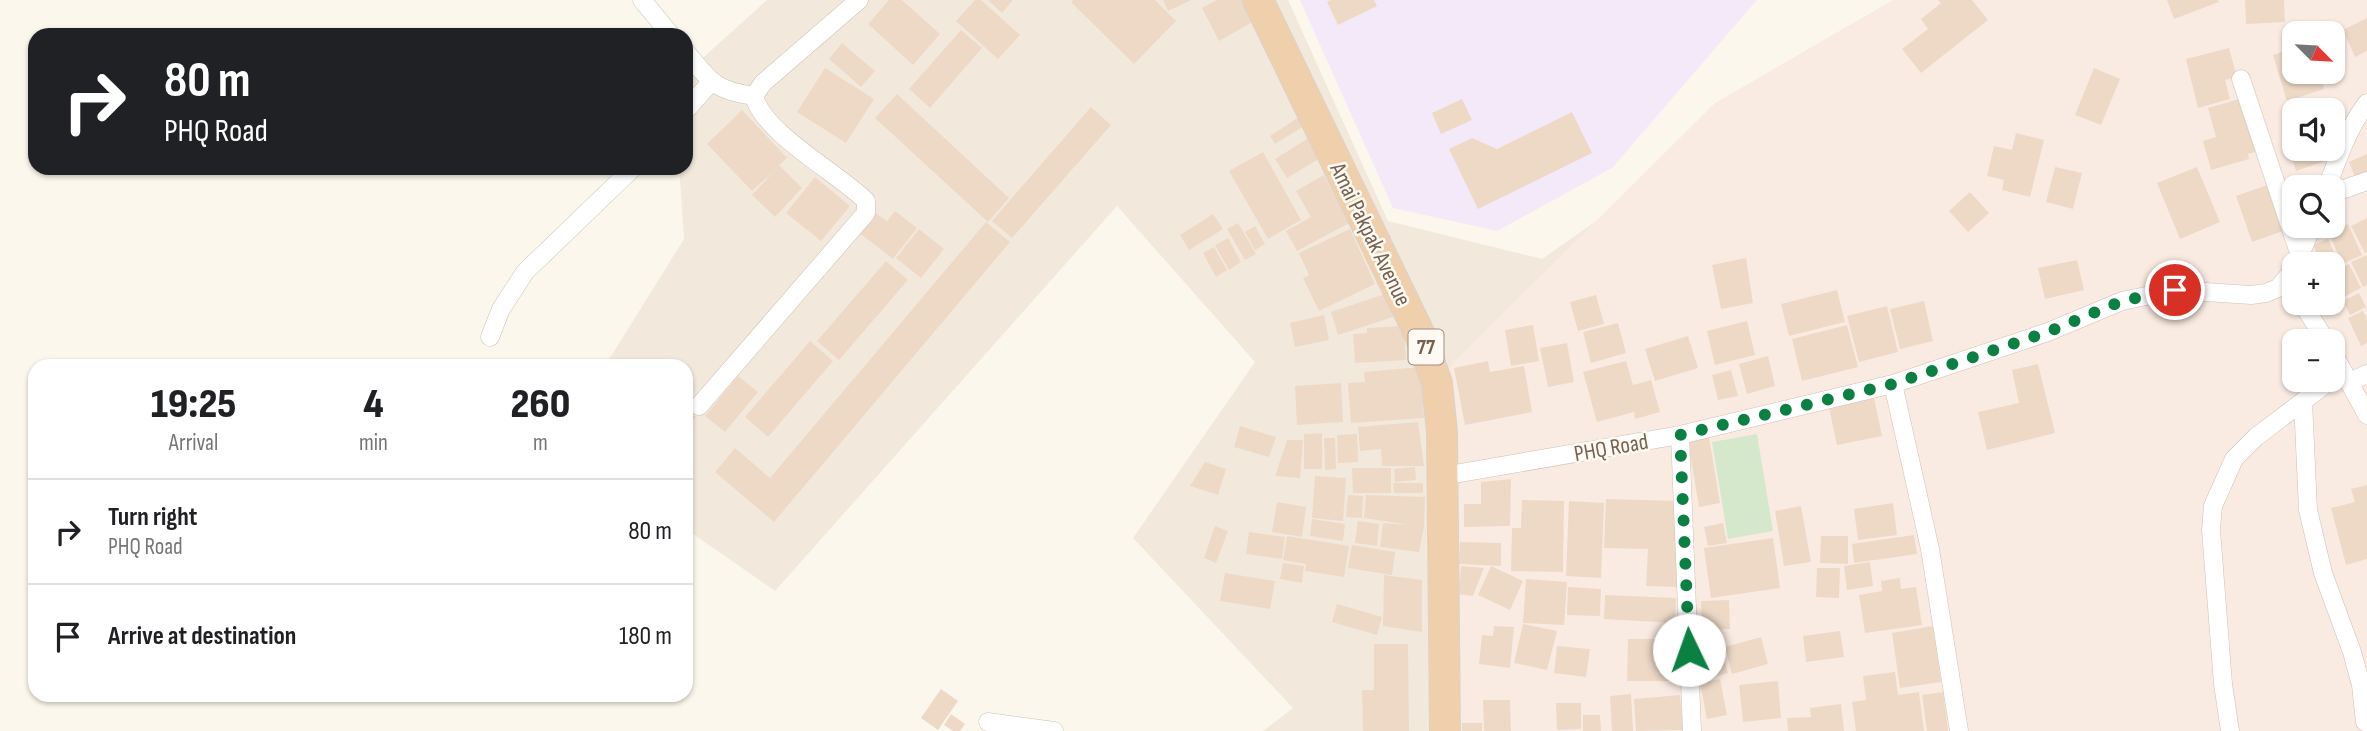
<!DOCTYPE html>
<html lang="en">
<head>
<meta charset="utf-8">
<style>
	:root { --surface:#fff; --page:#f6f6f6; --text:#202124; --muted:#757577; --line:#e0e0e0 }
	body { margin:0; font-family:"Sofia Sans Condensed",sans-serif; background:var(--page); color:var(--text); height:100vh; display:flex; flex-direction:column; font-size:26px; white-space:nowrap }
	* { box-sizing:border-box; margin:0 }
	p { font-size:23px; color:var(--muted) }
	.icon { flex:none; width:38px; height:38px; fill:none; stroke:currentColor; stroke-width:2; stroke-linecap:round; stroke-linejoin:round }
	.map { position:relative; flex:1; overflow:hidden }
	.details { position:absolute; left:28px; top:359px; width:665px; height:343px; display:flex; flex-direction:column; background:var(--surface); border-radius:21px; box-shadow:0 2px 5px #0004 }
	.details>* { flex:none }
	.guide { position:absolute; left:28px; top:28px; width:665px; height:147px; border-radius:21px; box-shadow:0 2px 5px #0004; background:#202124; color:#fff; overflow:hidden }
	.needle { width:46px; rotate:114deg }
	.tools { position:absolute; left:2282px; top:21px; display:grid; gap:14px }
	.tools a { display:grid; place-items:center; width:63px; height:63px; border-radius:14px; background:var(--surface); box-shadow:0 2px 5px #0004; font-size:35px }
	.pin { position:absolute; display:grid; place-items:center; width:60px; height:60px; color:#fff; margin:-30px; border:4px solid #fff; border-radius:50%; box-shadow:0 2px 7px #0007 }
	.me { position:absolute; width:77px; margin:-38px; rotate:357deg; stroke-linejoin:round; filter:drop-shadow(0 0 5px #0008) }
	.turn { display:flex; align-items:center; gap:24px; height:147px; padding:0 21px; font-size:32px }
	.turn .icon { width:91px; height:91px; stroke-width:2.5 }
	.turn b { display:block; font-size:49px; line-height:60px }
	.eta { display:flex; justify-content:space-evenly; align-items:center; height:119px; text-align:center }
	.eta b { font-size:42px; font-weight:800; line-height:49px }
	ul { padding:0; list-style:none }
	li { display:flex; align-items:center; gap:21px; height:105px; padding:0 21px; border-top:2px solid var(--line) }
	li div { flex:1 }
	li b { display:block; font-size:26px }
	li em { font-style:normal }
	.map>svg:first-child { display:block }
</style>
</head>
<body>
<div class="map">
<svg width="2367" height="731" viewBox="0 0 2367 731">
	<rect width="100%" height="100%" fill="#fbf7ed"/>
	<path fill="#f2e9dc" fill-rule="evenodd" d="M767,0H1288L1388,221L1542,259L1817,67L2367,0V731H1263L1293,708L1133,538L1255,362L1117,206L775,591L686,529V366H605L684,239L679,168H686V73ZM2294,33H2333V72H2294ZM2294,110H2333V149H2294ZM2294,187H2333V226H2294ZM2294,264H2333V303H2294ZM2294,341H2333V380H2294Z"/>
	<path fill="#faebe2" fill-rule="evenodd" d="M1893,0H2367V731H1456L1444,372L1715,103ZM2294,33H2333V72H2294ZM2294,110H2333V149H2294ZM2294,187H2333V226H2294ZM2294,264H2333V303H2294ZM2294,341H2333V380H2294Z"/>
	<path fill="#f4e9f8" d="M1300,0H1757L1612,168L1497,231L1393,208Z"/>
	<path fill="#d5e8cc" d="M1757,434L1773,531L1728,539L1712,442Z"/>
	<path fill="#eed9c7" d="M889,0H902L940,34L913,65L868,24Z
		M975,0H981L1020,35L998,59L956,21Z
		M988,0H1013L1002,13Z
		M1073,0H1155L1176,21L1134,64L1071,2Z
		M1163,0H1191L1168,11Z
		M1217,0H1254L1263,16L1219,41L1202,8Z
		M1331,0H1374L1377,6L1338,25L1327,2Z
		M1938,0H1972L1988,20L1921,73L1902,49L1928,29L1921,19L1941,3Z
		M2167,0H2218L2219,2L2174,19Z
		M2245,0H2284L2285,22L2246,24Z
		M2367,18V51L2355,57L2343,30Z
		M961,30L982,48L930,108L909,89Z
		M842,43L875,71L861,87L829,59Z
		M2229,48L2237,77L2225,80L2230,99L2198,108L2186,59Z
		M2294,48V72H2319L2324,89L2287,101L2273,55Z
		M825,68L874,99L846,143L797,112Z
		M2094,68L2120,79L2101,125L2075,115Z
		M897,94L1009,198L988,222L875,118Z
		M2246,97L2261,150L2248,154L2249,159L2211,170L2203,141L2216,137L2208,108Z
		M1462,99L1472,120L1441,134L1432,113Z
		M2301,99L2305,110H2294L2293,139L2291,130H2293L2285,104Z
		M1091,107L1111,125L1012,238L992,221Z
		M742,110L787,158L779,165L802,188L775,217L752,195L774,171L752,191L707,144Z
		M1572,112L1592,153L1478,209L1449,149L1472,138L1497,149Z
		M1299,117L1304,126L1275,144L1270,136Z
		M2016,133L2044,140L2030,197L2002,190L2004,180L1987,176L1994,146L2012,150Z
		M1315,134L1327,154L1287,178L1275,159Z
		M2321,149L2325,161L2296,171L2292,159Z
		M1263,152L1301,220L1268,239L1229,171Z
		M2367,154V178L2357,182L2349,162Z
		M2055,167L2082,173L2073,209L2046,202Z
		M2197,167L2220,222L2180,239L2157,183Z
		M1324,175L1349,223L1297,251L1286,231L1311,217L1296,191Z
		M2309,175L2313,187H2296L2294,179Z
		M815,177L850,206L821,241L786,213Z
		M2273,183L2289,229L2252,242L2236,196Z
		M1970,192L1989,213L1968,232L1949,211Z
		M895,211L917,228L893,259L858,232L874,212L887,221Z
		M1213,214L1223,229L1189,250L1180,235Z
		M2367,218V252L2365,253L2351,226Z
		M986,222L1010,242L774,522L715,472L735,448L770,478Z
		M1238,223L1256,254L1245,260L1227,229Z
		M2348,224L2362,255L2342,264L2329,233Z
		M1255,226L1265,244L1255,250L1245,232Z
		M919,229L944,249L921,278L896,258Z
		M1350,229L1375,284L1319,311L1303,278L1309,275L1299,253Z
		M1228,238L1241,262L1229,270L1215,245Z
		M2328,239L2340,265L2333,268V264H2322L2313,245Z
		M1214,247L1227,270L1216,277L1203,253Z
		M2367,255V285L2363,287L2351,262Z
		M1746,258L1753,303L1721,309L1712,265Z
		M2077,260L2084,290L2045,299L2038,268Z
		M886,261L908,280L839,360L817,341Z
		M2349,264L2361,288L2338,300L2333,290V272Z
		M1837,290L1845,322L1789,336L1781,304Z
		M1388,293L1396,316L1338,335L1331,312Z
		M2359,293L2366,307L2350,315L2343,301Z
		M1596,295L1604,324L1578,331L1570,302Z
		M1924,301L1933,341L1900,349L1890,309Z
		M1887,306L1898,352L1859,362L1847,316Z
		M2363,311L2367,319V343L2361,346L2348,318Z
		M1324,315L1329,340L1295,347L1290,323Z
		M1747,321L1755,355L1715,365L1707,331Z
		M1618,323L1626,353L1591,363L1583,332Z
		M1533,325L1539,361L1511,366L1505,330Z
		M1847,325L1858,367L1802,381L1792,339Z
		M1404,326L1406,360L1355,363L1353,334L1367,333V328Z
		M1688,336L1698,368L1655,381L1645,349Z
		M810,341L833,361L768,437L745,417Z
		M1567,343L1574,382L1548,387L1540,348Z
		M1768,356L1775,386L1747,394L1739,364Z
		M1488,361L1490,372L1524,366L1532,412L1465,425L1454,368Z
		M1626,361L1633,385L1651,380L1660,412L1635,419L1634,412L1597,422L1583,372Z
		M2038,364L2055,433L1987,450L1978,412L2019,403L2012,370Z
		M1421,367L1424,418L1351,423L1348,383L1365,382L1364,372Z
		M1731,370L1738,396L1718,400L1712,375Z
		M738,376L758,392L725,432L705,416Z
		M1341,383L1343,422L1297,425L1295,386Z
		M1874,398L1882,436L1837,445L1829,408Z
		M686,409L696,417L686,429Z
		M1418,422L1424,466H1382L1381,449L1360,451L1358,427Z
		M1240,426L1276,437L1269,457L1234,447Z
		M1708,431L1720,503L1699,507L1687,435Z
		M1322,433V469H1304V434Z
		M1357,434L1358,462L1338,463L1337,435Z
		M1324,438H1335L1336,469L1325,470Z
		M1287,440H1303L1300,478L1275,476Z
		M1205,462L1226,469L1218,495L1190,486Z
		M1415,467L1416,480L1395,482L1394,469Z
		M1352,468H1391V493H1353Z
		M1315,476L1346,478L1343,521L1312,518Z
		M1511,479L1510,526L1464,527V504H1481V482Z
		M1393,483H1423V493H1394Z
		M2367,485V559L2346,565L2331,508L2355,502L2351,489Z
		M1348,495L1363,496L1362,518L1346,517Z
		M1366,495L1425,497L1424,527L1419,552L1380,547L1383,523L1410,525L1364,518Z
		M1606,499L1680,501L1677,587L1646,586L1648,549L1604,548Z
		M1522,500L1564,501L1563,572L1511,571L1512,528H1521Z
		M1569,501L1604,503L1601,578L1566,576Z
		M1277,502L1306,507L1302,537L1272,532Z
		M1893,503L1897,535L1858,540L1854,509Z
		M1801,506L1811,562L1784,566L1775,511Z
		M1312,519L1345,524L1343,541L1310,536Z
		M1358,521L1379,524L1377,546L1355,543Z
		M1723,523L1727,543L1708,546L1704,527Z
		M1215,526L1228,531L1216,563L1204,558Z
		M1249,532L1285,537L1282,559L1246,554Z
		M1914,535L1917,554L1854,563L1852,544Z
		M1287,536L1349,546L1344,577L1305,571L1306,564L1283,560Z
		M1821,536H1848V564L1820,563Z
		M1773,538L1780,588L1711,598L1704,548Z
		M1460,542L1501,543V566L1459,564Z
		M1352,545L1395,552L1392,575L1348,568Z
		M1870,562L1873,586L1847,590L1844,566Z
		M1283,563L1304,566L1302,583L1280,579Z
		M1461,566L1484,568L1473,596L1458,594Z
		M1491,566L1523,581L1510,610L1478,595Z
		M1817,568H1840L1839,598L1816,597Z
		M1225,573L1275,581L1270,609L1220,601Z
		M1384,575L1422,580V632L1383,626Z
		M1900,578L1901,589L1916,587L1922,625L1865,633L1859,595L1882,591L1881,581Z
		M1526,579L1567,582L1564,625L1523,623Z
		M1568,587L1601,589L1600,616L1567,615Z
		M1605,595L1676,598L1675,623L1604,619Z
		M1729,600L1730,629L1702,630L1701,601Z
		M1337,604L1382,617L1377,635L1332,622Z
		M1523,624L1557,631L1547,670L1514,663Z
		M1494,626L1514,627L1510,668L1479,664L1482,635L1493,636Z
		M1933,626L1941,682L1900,688L1892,633Z
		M1840,631L1844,657L1806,662L1803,636Z
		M1761,637L1768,664L1732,674L1725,647Z
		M1628,639H1671V681H1627Z
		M1374,644H1408L1409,731H1363L1362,690H1374Z
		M1557,646L1590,649L1586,677L1554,673Z
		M1723,654L1728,673L1704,679L1700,660Z
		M1895,672L1898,695L1919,692L1924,731H1856L1852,702L1866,700L1863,676Z
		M1720,679L1727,715L1707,719L1700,683Z
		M1778,681L1781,718L1743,722L1739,685Z
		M941,689L958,701L938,730L921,718Z
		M1943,692L1948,731H1927L1922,695Z
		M1631,694L1633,731H1612L1610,696Z
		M1680,695L1683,730L1636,731L1634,699Z
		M1483,700H1510L1511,731H1484Z
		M1556,703H1581V729L1557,730Z
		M1841,704L1844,731H1788L1787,718L1811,717L1810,708Z
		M951,714L965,724L960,731H953L944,725Z
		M1583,715H1600L1601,731H1583Z
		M1462,723H1482V731H1462Z"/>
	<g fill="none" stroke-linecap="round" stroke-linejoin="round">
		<g stroke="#cdc0b3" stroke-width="19">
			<path id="minor" d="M642,0L671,35
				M686,52C711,82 714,90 754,96
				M2241,79L2300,256
				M686,110L711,82
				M2327,187C2338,159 2348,127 2367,103
				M2333,193L2367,181
				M2299,258L2312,226
				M2302,303L2326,341
				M490,337L501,309L525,272L633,168
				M2333,353L2367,415
				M2350,382L2367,374
				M1893,384L1930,549L1959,731
				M2303,401L2308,510L2323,573L2352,652L2361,685L2365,722
				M699,406L866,213V201C838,173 763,133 754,96L763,83L859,0
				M1680,435L1692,731
				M1443,476L1680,435L1893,384L2048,332L2122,301L2175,290L2251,295L2266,293L2278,288L2294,269
				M988,722L1054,731
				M2230,731L2223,684L2211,530L2213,506L2234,459L2256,437L2331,380"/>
		</g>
		<g stroke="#d8d3ce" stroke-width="32">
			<path id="trunk" d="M1258,0L1420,335L1437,383L1442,432L1445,731"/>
		</g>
		<use href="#minor" stroke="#fff" stroke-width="18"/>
		<use href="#trunk" stroke="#f0d0ac" stroke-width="30"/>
	</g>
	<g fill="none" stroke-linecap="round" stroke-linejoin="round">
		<path stroke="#0b8043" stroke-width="12" stroke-dasharray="0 21.6" d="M1689,650L1680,435L1893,384L2048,332L2122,301L2175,290"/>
	</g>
	<g text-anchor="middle" stroke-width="5" stroke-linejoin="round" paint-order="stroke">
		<rect fill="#fefaf3" stroke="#9e8f82" stroke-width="2" x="1408.5" y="329.5" width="35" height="35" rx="5"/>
		<g font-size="21" font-weight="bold" fill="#756151">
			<text x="1426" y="354">77</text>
		</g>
		<g font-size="23" fill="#756151" stroke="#fefaf3">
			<text transform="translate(1371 234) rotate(64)" y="8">Amai Pakpak Avenue</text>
			<text transform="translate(1611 447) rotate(-10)" y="8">PHQ Road</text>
		</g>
	</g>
</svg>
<div class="tools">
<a><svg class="needle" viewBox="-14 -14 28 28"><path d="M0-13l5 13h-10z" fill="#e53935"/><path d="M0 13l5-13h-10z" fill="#757577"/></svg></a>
<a><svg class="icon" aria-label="sound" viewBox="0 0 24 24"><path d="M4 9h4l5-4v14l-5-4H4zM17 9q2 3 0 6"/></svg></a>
<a><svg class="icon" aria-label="search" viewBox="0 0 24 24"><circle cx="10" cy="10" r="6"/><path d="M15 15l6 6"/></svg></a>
<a>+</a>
<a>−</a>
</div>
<div class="pin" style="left:2175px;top:290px;background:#d93025"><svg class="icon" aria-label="arrive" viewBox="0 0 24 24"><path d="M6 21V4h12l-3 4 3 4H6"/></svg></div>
<svg class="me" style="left:1689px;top:650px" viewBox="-20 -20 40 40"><circle r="19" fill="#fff"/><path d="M0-13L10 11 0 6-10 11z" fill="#0b8043"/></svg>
<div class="guide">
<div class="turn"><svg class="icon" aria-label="right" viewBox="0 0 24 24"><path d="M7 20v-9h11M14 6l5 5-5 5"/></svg><div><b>80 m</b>PHQ Road</div></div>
</div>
<section class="details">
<div class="eta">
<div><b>19:25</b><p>Arrival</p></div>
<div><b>4</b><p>min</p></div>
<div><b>260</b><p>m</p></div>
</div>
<ul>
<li><svg class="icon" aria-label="right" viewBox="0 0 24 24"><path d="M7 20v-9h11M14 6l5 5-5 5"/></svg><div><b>Turn right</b><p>PHQ Road</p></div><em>80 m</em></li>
<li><svg class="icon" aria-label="arrive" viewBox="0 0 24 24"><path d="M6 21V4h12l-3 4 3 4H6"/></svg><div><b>Arrive at destination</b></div><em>180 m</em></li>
</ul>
</section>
</div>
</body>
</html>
